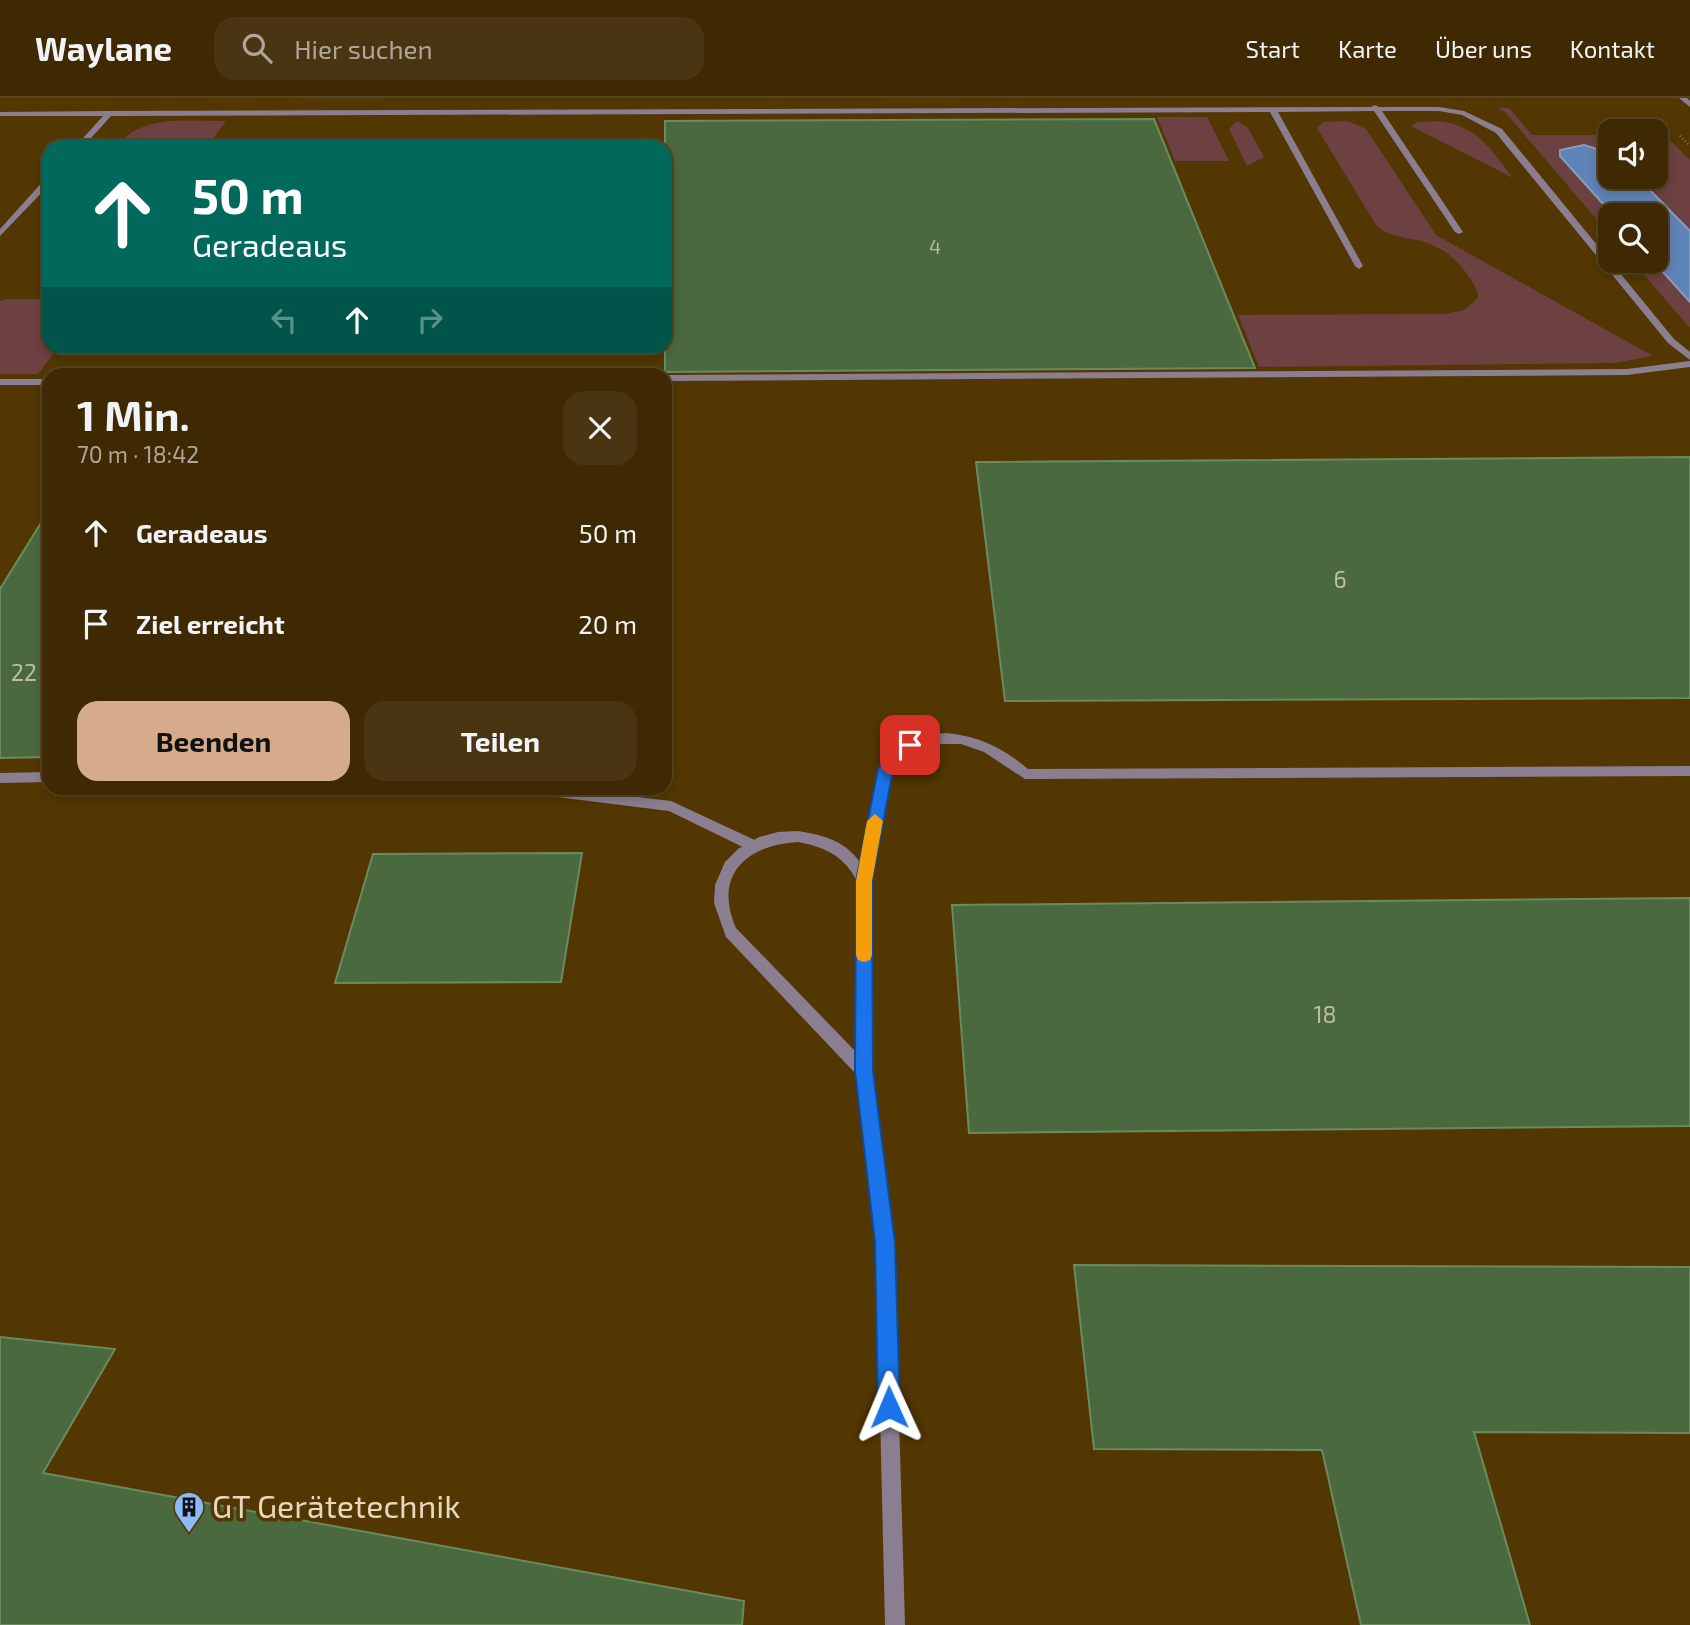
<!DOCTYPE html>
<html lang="de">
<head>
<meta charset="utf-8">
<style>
	:root { --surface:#3e2902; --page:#493511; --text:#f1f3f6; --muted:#ada699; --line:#574524; --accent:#d6ab8b }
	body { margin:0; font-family:"Exo 2",sans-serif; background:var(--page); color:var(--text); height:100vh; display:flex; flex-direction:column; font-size:26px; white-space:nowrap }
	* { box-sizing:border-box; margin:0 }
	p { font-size:23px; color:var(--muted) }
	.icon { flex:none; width:38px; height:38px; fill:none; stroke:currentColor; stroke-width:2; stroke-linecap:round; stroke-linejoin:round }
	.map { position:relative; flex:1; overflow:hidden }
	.details { position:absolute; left:42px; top:270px; width:630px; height:427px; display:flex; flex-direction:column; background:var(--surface); border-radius:21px; box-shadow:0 4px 10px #0003,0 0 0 2px var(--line) }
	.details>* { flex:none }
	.banner { position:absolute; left:42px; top:42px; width:630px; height:214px; border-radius:21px; box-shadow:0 4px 10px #0003,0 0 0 2px var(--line); background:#00695c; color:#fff; overflow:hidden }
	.tools { position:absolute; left:1598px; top:21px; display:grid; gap:14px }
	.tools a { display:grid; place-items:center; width:70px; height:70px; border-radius:14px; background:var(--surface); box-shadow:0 4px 10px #0003,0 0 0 2px var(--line); font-size:35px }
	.pin { position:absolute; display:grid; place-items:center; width:60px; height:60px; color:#fff; margin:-30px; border-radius:14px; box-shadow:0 4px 10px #0006 }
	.me { position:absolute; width:77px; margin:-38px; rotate:359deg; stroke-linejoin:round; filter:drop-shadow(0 0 5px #0008) }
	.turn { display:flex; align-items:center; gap:24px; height:147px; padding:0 35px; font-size:32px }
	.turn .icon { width:91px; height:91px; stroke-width:2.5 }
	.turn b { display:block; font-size:49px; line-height:60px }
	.lanes { display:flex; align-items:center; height:66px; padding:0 35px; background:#0003; justify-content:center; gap:35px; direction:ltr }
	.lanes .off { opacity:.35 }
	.round { display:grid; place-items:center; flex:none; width:74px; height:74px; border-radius:21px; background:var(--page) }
	.overview { display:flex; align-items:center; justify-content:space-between; height:119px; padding:0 35px }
	h1 { font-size:42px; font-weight:700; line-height:52px }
	.action { display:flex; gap:14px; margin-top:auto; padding:14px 35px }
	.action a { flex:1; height:80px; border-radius:21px; background:var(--accent); color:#111; font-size:28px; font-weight:700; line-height:80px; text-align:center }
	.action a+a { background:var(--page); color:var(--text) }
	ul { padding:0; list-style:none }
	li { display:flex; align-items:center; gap:21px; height:91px; padding:0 35px }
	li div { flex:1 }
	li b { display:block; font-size:26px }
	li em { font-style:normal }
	header { display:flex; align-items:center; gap:42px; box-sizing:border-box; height:98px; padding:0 35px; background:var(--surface); border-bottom:2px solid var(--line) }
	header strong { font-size:33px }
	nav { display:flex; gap:38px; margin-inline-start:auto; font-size:24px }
	.search { width:490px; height:63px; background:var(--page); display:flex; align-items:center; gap:18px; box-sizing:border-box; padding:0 24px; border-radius:21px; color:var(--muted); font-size:26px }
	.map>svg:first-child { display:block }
</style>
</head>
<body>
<header>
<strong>Waylane</strong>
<div class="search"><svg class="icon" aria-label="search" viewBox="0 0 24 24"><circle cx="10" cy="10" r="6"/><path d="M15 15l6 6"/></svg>Hier suchen</div>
<nav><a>Start</a><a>Karte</a><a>Über uns</a><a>Kontakt</a></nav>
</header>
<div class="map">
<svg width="1690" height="1527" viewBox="0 0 1690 1527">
	<rect width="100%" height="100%" fill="#523702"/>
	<path fill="#6d4042" d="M1498,10H1509L1532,37H1610V79H1656V36H1664L1690,62V230L1632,163H1656V117H1610V137L1505,14Z
		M1157,19H1207L1229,63H1175Z
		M226,23L207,49H115C145,15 185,24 226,23Z
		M1237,23L1248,30L1264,59L1247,68L1229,31Z
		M1348,23L1366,31L1436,137L1653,258L1614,265L1259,269L1238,217L1444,216L1464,212L1478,200C1478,192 1474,187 1470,180C1456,160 1442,148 1417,142C1402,139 1387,138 1376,127L1317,30L1323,24Z
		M1437,23C1478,27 1489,50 1513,80L1411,28L1418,24Z
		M7,201H49V248L59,249L38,276H0V203Z"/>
	<path fill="#5e83b6" stroke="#879cb9" stroke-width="2" d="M1584,47L1610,55V79H1637L1690,133V204L1653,163H1656V117H1613L1560,58V52Z"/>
	<path fill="#4a693f" stroke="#6b8b5f" stroke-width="2" d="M1154,21L1255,270L665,274V23Z
		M1690,359V600L1005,603L976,364Z
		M49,412V659L0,660V491Z
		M582,755L561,884L335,885L373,756Z
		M1690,800V1028L969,1035L952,807Z
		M1074,1167L1690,1169V1335L1474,1334L1530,1527H1361L1322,1352L1094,1351Z
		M0,1239L115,1251L43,1375L744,1503L742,1527H0Z"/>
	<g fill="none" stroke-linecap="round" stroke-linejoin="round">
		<path stroke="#866f44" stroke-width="2.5" stroke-dasharray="1 2.5" stroke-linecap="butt" d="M1680,38L1690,48"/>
		<path fill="#8c7e91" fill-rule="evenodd" d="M1375,7L1379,9H1439L1464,13L1502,31L1674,241L1690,254V262L1668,245L1496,35L1462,17L1439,13H1382L1463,134L1459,136L1455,134L1374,13L1278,14L1363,168L1359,171L1355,168L1270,14L111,18L83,49H75L103,18H0V14L110,13L1371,9Z
			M46,80H49V87L0,138V131Z
			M1690,263V269L1627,277L665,283V277L1627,271Z
			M0,281H49V287H0Z
			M946,635C979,638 1003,650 1028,671L1690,668V678L1025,681L984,654L961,646H932L909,654L891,673L871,783L869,787L864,789L859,787L857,783L880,668C897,645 918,637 946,635Z
			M49,674V684L0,685V675Z
			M518,690H564L671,703L759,744L761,748L759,752H749L669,713L525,695Z"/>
		<path fill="#8c7e91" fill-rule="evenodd" d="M798,733C836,739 854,748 871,783L872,973L894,1145L905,1527H885L876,1145L856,976L726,839L714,805L715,787L725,764L738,751L759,739L778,734ZM798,744C825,749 844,758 857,783L856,954L736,830C713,777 746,747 798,744Z"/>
		<path fill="#8c7e91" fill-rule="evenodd" d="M1679,0H1687L1690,3V9Z"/>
	</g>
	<path fill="#1a73e8" stroke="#114b97" stroke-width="2" d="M910,641L918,647C911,657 899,661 893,672L872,783L873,973L895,1145L900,1309L897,1317L889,1320L881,1317L878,1309L875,1145L855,973L856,783L878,671L887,656Z"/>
	<path fill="#f59e0b" d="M875,716L883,723L872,783V857L870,862L864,864L858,862L856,857V783L867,723Z"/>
	<defs>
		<g id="building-pin" transform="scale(1.575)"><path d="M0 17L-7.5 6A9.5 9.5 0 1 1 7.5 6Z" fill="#8bbafc" stroke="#523702"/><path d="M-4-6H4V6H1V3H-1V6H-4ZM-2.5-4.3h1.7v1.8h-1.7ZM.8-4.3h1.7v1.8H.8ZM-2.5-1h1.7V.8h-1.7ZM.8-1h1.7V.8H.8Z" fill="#111"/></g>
	</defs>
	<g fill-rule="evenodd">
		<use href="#building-pin" x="189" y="1409"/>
	</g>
	<g text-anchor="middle" stroke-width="7" stroke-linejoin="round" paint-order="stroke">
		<g font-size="19" fill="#c0bc9f">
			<text x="935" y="156">4</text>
		</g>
		<g font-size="23" fill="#c0bc9f">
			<text x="1340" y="490">6</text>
			<text x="24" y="583">22</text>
			<text x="1325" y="925">18</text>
		</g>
		<g font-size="32" fill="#e8d7bf" stroke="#523702" text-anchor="start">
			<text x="212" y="1420">GT Gerätetechnik</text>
		</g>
	</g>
</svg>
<div class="tools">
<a><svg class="icon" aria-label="sound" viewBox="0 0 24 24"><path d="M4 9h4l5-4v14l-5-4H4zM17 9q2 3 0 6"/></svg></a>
<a><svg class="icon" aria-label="search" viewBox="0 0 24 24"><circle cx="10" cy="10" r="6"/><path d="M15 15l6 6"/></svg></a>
</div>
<div class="pin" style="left:910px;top:647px;background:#d93025"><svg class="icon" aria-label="arrive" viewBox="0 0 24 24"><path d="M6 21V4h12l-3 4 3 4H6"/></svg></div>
<svg class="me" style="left:889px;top:1309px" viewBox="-20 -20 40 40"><path d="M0-17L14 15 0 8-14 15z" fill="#1a73e8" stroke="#fff" stroke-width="4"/></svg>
<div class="banner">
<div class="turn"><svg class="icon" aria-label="ahead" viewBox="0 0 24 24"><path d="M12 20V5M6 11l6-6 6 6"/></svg><div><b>50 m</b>Geradeaus</div></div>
<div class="lanes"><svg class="icon off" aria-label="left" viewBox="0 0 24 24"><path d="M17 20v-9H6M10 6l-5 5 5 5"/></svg><svg class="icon" aria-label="ahead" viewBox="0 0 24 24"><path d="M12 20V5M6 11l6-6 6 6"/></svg><svg class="icon off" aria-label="right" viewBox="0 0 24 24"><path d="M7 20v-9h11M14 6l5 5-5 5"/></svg></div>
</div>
<section class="details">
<div class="overview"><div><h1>1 Min.</h1><p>70 m · 18:42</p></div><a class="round"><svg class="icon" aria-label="close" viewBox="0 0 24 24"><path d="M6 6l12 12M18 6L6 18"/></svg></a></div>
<ul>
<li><svg class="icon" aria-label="ahead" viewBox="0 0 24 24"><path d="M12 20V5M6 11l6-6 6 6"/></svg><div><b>Geradeaus</b></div><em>50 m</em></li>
<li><svg class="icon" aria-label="arrive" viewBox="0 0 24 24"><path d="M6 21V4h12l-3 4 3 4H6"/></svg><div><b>Ziel erreicht</b></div><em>20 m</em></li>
</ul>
<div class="action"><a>Beenden</a><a>Teilen</a></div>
</section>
</div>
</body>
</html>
